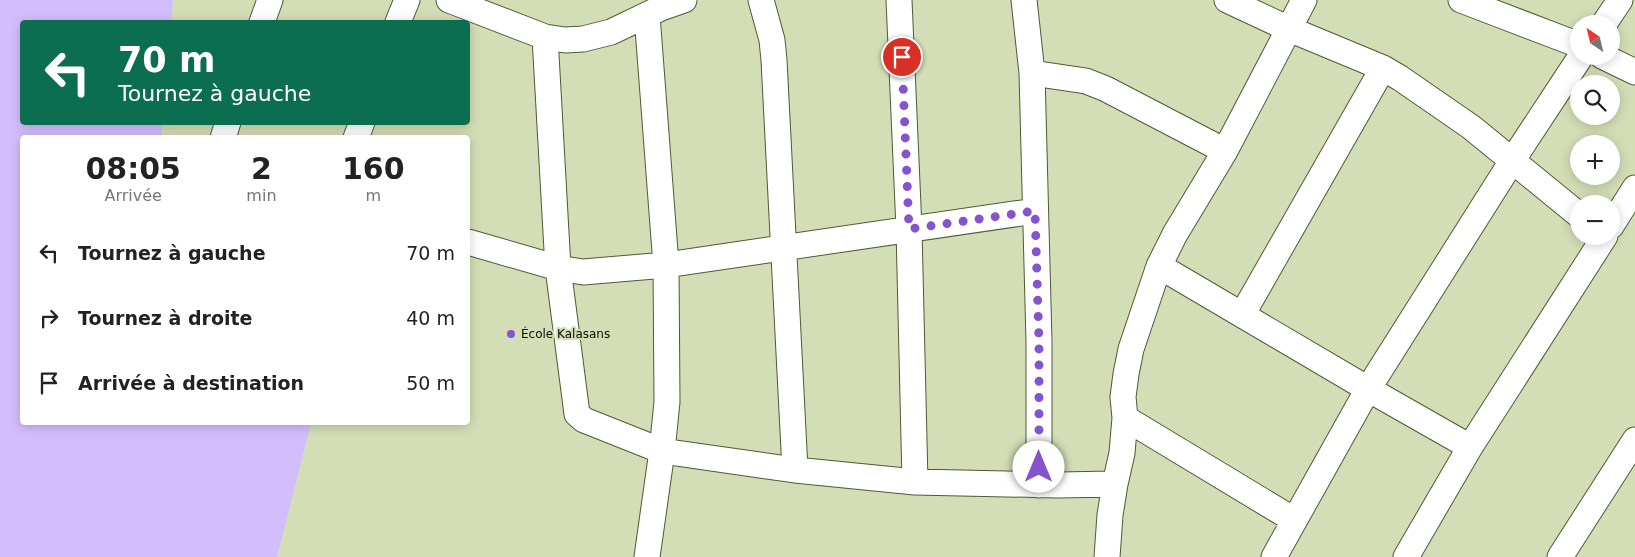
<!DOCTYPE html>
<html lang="fr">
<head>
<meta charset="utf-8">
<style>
	:root { --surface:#fff; --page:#f6f6f6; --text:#222; --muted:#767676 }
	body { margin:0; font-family:"DejaVu Sans",sans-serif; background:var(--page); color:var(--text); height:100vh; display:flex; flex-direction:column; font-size:19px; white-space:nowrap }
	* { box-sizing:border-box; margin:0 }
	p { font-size:16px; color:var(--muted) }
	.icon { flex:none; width:28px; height:28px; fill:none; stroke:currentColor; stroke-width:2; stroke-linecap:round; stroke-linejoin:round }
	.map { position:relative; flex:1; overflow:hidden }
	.sheet { position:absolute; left:20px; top:135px; width:450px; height:290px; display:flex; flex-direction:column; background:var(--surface); border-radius:5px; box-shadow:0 2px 12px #0003 }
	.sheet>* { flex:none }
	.top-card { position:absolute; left:20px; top:20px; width:450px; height:105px; border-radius:5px; box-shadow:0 2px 12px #0003; background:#0b6e4f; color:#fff; overflow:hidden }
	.needle { width:32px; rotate:325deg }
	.tools { position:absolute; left:1570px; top:15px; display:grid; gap:10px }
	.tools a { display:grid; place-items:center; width:50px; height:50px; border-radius:50%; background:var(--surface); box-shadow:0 2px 12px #0003; font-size:25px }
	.pin { position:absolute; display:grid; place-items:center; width:42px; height:42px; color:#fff; margin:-21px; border:2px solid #fff; border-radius:50%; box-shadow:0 1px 5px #0007 }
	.me { position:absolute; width:55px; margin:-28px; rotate:0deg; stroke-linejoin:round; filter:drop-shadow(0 0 4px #0008) }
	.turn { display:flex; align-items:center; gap:18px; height:105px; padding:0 15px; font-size:22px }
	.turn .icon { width:65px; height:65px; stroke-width:2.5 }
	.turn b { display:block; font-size:35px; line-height:42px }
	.eta { display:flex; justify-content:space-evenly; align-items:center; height:85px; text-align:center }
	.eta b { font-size:30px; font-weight:700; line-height:35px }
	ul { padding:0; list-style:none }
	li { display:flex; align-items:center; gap:15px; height:65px; padding:0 15px }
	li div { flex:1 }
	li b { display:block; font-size:19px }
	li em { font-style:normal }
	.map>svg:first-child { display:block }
</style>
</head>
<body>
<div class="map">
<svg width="1635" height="557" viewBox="0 0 1635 557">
	<rect width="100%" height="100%" fill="#d3deb6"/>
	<path fill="#d3befd" d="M0,0H173L171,22H22V122L162,123L161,137L22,138V422L311,423L277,557H0Z"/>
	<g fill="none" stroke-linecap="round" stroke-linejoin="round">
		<g stroke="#505935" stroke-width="27">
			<path id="minor" d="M449,0L545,37L565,40L583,39L611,32L661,8L684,0
				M761,0L772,40L774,60L795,470
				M899,0L909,229L915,482
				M1024,0L1032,73L1039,342V485
				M1227,0L1289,29L1383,68L1400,78L1471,127L1579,215
				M1461,0L1579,45
				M647,15L666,265L667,402L662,451L647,557
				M262,22L270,0
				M398,22L407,0
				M1604,24L1620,0
				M545,37L558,268L577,414L584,420L662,451L795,470L915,482L1058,485L1115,484
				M1602,56L1635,72
				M1032,73L1086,81L1106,89L1225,151
				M223,138L228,122
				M356,138L362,122
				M1611,226L1635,188
				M468,242L558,268L583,272L666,265L1035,211
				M1159,266L1368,389L1470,447
				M1242,315L1383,68
				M1125,418L1294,520
				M1107,557L1110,515L1115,484L1122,453L1125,418L1123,397L1126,374L1131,349L1159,266L1175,234L1225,151L1304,0
				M1274,557L1368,389L1512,161L1581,56
				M1406,557L1470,447L1605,236
				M1560,557L1635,440"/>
		</g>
		<use href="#minor" stroke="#fff" stroke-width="25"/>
	</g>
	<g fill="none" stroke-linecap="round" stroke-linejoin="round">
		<path stroke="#8553cc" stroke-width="9" stroke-dasharray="0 16.2" d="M902,57L909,229L1035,211L1039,342V467"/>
	</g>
	<circle fill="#8553cc" stroke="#d3deb6" stroke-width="2" cx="511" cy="334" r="5"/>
	<g text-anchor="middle" stroke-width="4" stroke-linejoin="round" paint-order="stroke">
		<g font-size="12" fill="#0b0e02" stroke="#d3deb6" text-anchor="start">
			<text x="521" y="338">École Kalasans</text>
		</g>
	</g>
</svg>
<div class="tools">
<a><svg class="needle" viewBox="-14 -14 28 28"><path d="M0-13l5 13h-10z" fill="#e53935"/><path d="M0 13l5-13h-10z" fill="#767676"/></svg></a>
<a><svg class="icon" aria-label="search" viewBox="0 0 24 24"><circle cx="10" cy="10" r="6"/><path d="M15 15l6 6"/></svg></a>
<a>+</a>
<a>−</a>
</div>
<div class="pin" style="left:902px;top:57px;background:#d93025"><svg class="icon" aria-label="arrive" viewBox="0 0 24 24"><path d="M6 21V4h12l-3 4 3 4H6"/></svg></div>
<svg class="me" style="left:1039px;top:467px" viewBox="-20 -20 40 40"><circle r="19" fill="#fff"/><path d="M0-13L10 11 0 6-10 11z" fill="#8553cc"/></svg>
<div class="top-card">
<div class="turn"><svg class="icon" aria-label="left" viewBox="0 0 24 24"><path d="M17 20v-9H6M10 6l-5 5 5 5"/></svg><div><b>70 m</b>Tournez à gauche</div></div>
</div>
<section class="sheet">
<div class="eta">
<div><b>08:05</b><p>Arrivée</p></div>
<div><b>2</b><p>min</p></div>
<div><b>160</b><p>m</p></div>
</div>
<ul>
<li><svg class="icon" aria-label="left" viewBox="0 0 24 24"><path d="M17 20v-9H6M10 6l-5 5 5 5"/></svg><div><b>Tournez à gauche</b></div><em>70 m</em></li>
<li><svg class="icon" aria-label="right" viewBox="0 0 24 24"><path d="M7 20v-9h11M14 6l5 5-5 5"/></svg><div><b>Tournez à droite</b></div><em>40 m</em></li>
<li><svg class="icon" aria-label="arrive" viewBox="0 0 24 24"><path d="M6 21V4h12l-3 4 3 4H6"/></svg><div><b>Arrivée à destination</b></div><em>50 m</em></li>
</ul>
</section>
</div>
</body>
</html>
